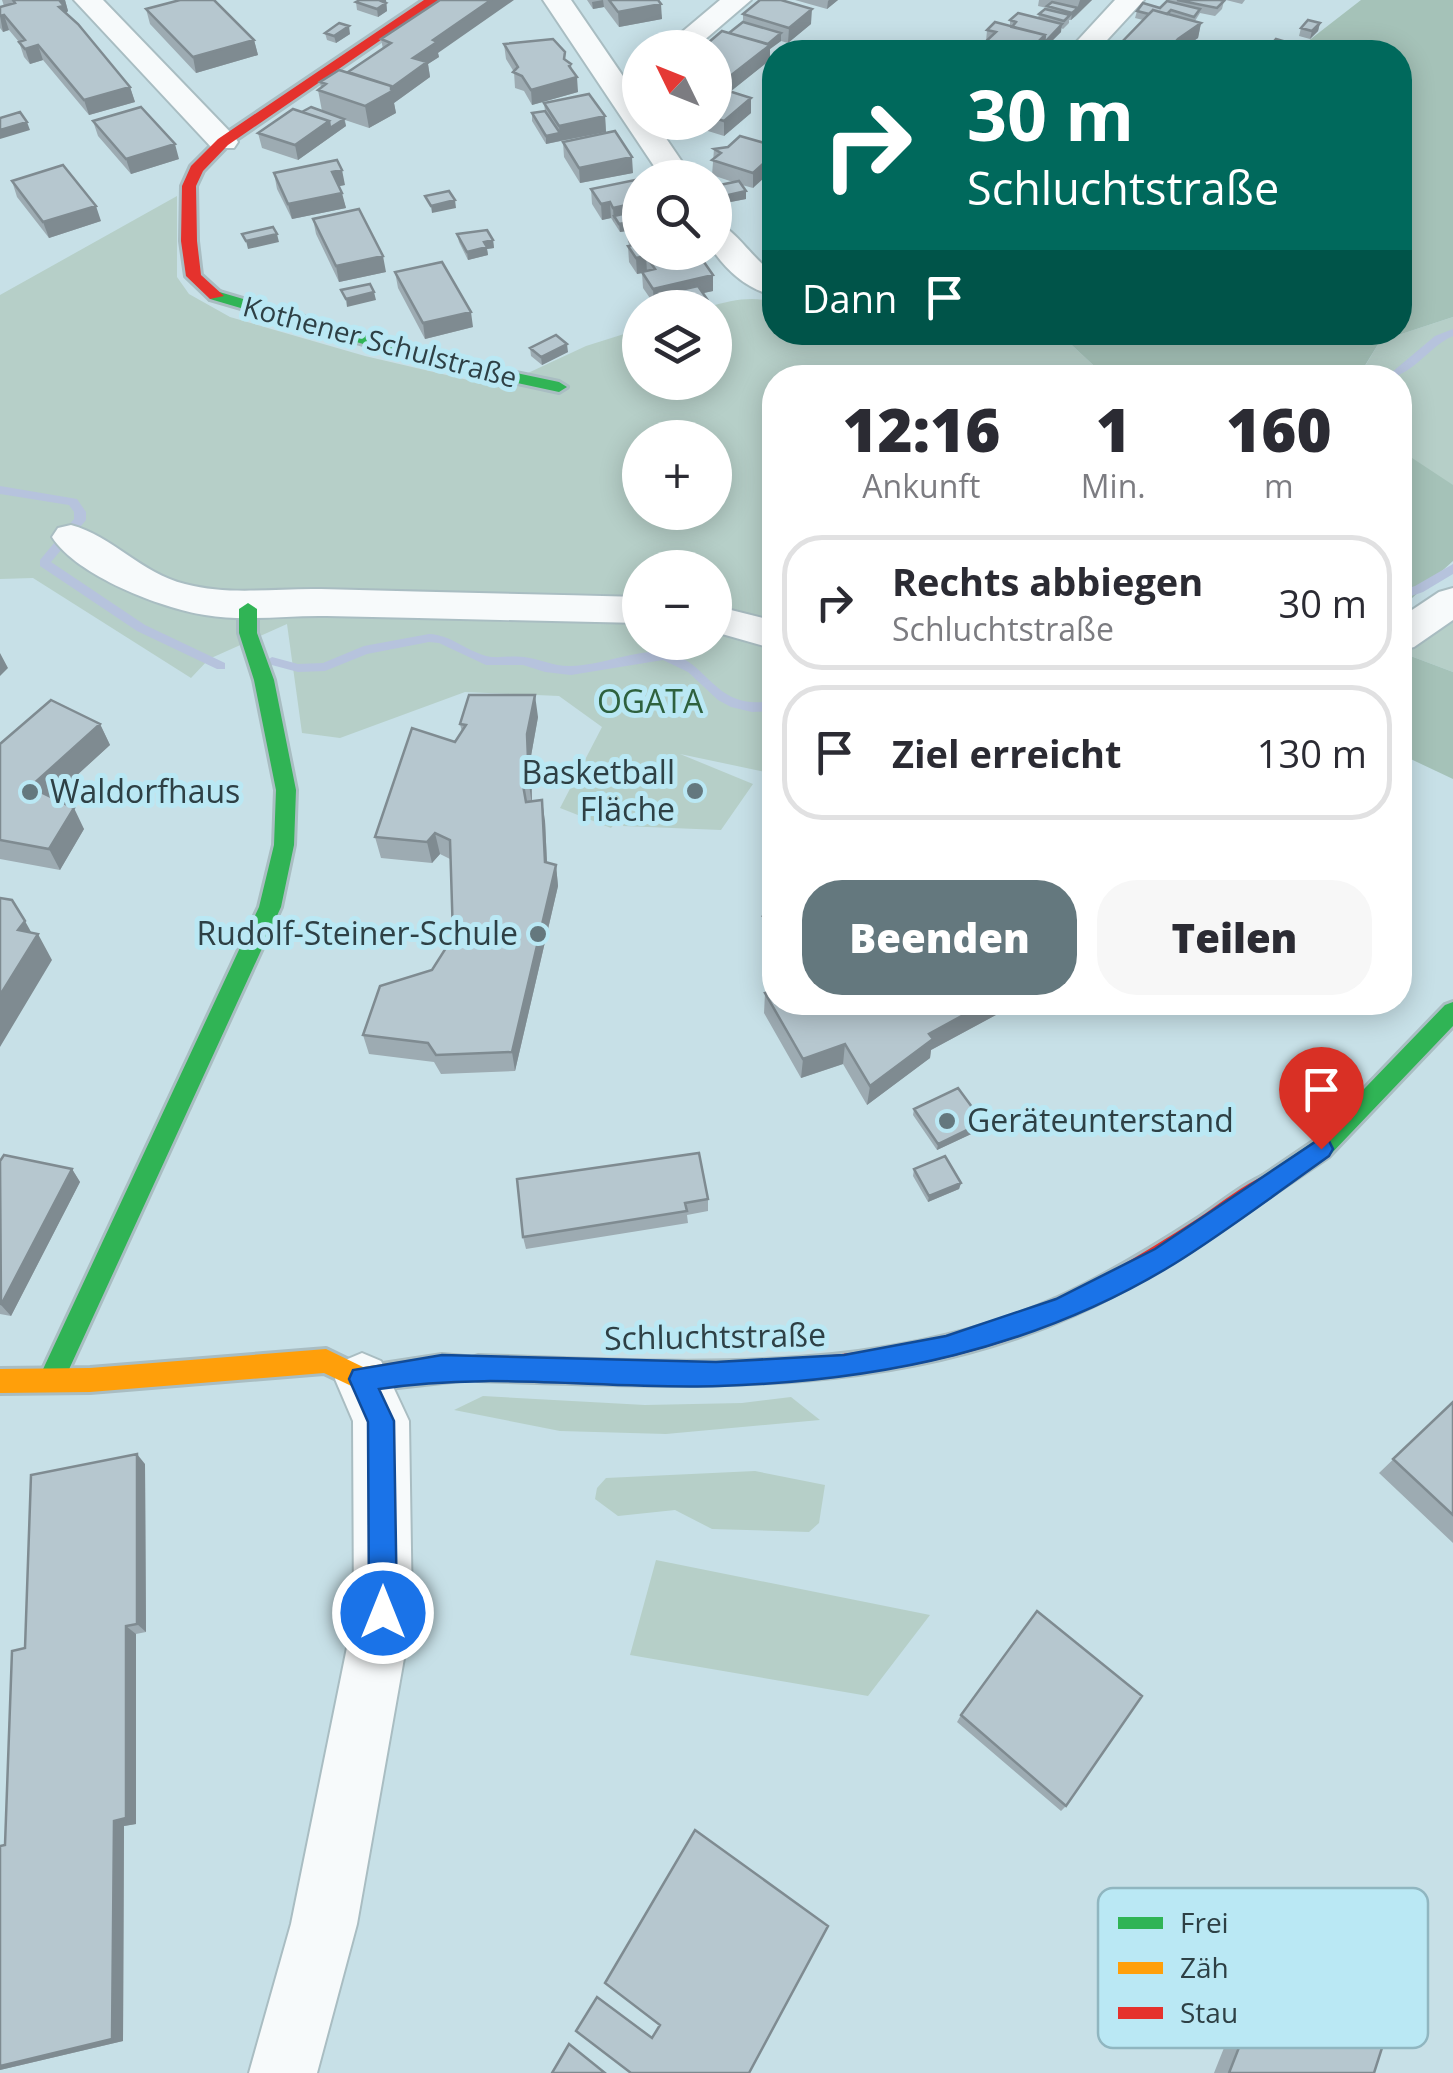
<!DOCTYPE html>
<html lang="de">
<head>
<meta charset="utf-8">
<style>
	:root { --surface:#fff; --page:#f7f7f7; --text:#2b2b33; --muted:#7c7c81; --line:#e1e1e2; --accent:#64787e }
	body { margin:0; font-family:"Open Sans",sans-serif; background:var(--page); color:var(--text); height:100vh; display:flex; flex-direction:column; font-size:38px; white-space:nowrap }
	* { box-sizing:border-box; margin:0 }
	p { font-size:32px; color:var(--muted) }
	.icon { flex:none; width:55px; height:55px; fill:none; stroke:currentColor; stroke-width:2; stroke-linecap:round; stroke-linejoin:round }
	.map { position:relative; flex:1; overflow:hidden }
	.panel { position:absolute; left:762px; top:365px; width:650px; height:650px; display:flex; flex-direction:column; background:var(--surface); border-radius:40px; box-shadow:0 5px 25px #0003 }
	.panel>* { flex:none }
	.top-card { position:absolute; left:762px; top:40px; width:650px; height:305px; border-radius:40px; box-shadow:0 5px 25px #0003; background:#00695c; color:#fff; overflow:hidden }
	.needle { width:65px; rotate:313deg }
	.fabs { position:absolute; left:622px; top:30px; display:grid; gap:20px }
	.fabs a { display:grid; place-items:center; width:110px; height:110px; border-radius:50%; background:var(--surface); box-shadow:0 5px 25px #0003; font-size:50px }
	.pin { position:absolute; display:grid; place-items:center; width:85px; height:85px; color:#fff; margin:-102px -42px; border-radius:50% 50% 50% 0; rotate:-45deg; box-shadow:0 0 10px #0007 }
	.pin .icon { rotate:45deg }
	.me { position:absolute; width:110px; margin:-55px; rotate:0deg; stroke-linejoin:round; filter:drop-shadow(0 0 8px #0008) }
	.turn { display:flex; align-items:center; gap:35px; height:210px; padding:0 40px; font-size:45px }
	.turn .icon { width:130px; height:130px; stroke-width:2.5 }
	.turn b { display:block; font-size:70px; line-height:85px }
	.then { display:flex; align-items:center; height:95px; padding:0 40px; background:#0003; gap:20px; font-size:38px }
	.eta { display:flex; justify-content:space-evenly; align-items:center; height:170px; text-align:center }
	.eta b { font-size:60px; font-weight:800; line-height:70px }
	.button { display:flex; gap:20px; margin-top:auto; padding:20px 40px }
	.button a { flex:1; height:115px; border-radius:40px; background:var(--accent); color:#fff; font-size:40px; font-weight:800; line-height:115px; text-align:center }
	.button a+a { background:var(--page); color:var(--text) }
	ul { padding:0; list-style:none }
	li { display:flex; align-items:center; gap:30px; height:135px; margin:0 20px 15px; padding:0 20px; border:5px solid var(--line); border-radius:40px }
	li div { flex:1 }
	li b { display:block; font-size:38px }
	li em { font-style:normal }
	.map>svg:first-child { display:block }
</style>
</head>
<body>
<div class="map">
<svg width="1453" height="2073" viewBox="0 0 1453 2073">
	<rect width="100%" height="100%" fill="#c7e0e7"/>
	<path fill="#b6cfc8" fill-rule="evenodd" d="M177,196V277L189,294L230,317L365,356L498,387L586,346L640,329V382H715V308L708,307C732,300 751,296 775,302V332L1059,333L1106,377L775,378V774L680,754L753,784L721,830L623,826L633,801L611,828L560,808L602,727L559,696L465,692L340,738L302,733L287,624L209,659L191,678L33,578L0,579V295ZM640,438H715V512H640ZM640,568H715V642H640Z
		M1453,317V489L1400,511V378H1358L1380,341Z
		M1453,618V672L1400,652Z
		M483,1396L645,1405L742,1403L791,1397L820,1420L666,1434L560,1431L454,1410Z
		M755,1471L825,1485L819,1523L809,1532L712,1529L675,1510L618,1516L595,1499L597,1488L606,1478Z
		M656,1560L930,1615L868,1696L630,1655Z"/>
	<path fill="#a5c2b8" d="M1361,0H1453V317L1380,341L1358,377H1106L1059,333L1400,332V52H1294Z
		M1400,450L1453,485V561L1400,609Z
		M1400,652L1453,672V779L1400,754Z"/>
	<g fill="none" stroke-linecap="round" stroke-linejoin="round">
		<path fill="#b6c3dd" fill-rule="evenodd" d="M1453,329V336C1429,346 1411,378 1385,378L1435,336Z
			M0,486L77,499L86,512V520L51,562L145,625L225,663V669H217L137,631L40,566V560L74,519V512L69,505L0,494Z
			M1453,564V574L1423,592L1400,600V591L1415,586Z
			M429,634C451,635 465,650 486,656C498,659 512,655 524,657C540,659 553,666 569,666C598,667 642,647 668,653C700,660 709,689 737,699C749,704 762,702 775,701V711L752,712L731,707L718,700L688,672L663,660L571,675L545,672L523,665H486L439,643L429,642L367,654L325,671L298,672L268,664L266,661L272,657L298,664L323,663L364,646Z"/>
		<g stroke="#a9bdc2" stroke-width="4">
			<path id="street" d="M74,0H103L234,136L238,142L234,148H212Z
				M543,0H571L640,101V122H655L693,178H662Z
				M720,0H751L695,48H663Z
				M1115,0H1144L1096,52H1067Z
				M715,223C735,227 753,261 775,274V296C748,289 730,274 714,252Z
				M71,525C112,536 141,573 185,584C230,596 275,588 321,589C427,592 534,594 640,597V623C536,621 431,618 327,616C286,615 246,622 205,615C161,608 77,576 52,537L58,528Z
				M1453,588V620L1414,647L1400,651V618L1439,592Z
				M715,606L775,621V649L715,632Z
				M362,1353L381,1361L409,1421L412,1613L357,1924L317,2073H249L291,1924L354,1613L353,1421L335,1379L343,1361Z"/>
		</g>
		<g stroke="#a9bdc2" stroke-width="6">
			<path id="fast" d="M216,291L444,358L559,382L567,387L559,392L435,365L210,299V293Z
				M248,603L257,609V633L274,680L296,790L294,845L281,907L60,1389L51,1392L42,1389L38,1380L259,907L274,845L276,790L254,680L239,633V609Z
				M1453,1002V1026L1329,1156L1276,1192L1268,1196L1260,1192L1256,1185L1260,1178L1313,1142L1445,1005Z"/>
		</g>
		<g stroke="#a9bdc2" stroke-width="6">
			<path id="slow" d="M326,1349L363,1367L442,1355L487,1359L491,1368L487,1377L362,1391L324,1373L90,1392L0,1393V1369L90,1368Z"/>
		</g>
		<g stroke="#a9bdc2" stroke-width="6">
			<path id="jam" d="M424,0H439L228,145L203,171L196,186L197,241L201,275L224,296L210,299L186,276L181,241L182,186L191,166L218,139Z
				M1268,1174L1276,1178L1280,1185L1276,1192C1212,1236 1147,1282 1075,1314C887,1400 679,1386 478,1380L469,1377L465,1368L469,1359L478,1356C670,1362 877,1379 1058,1298C1106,1276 1152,1248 1197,1219C1220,1204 1243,1184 1268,1174Z"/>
		</g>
		<use href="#street" fill="#f7fafb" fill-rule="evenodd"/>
		<use href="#fast" fill="#30b455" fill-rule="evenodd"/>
		<use href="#slow" fill="#ff9f0a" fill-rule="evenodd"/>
		<use href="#jam" fill="#e5322d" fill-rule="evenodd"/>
	</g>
	<path fill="#9dabb2" d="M2,0H65L68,11L66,13L130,87L135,102L89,115L43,60L30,64L24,57L19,42L9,30L3,32L0,28V7L4,6Z
		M358,0H389H386L387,11L378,17L357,10L356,2Z
		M587,0H658L662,19L619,27L604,7L593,9Z
		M795,0H838L827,9Z
		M1039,0H1092L1076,16L1071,20H1069V23L1063,29L1061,28V32L1041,52H950H982V45L986,42L987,30L1010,26V20L1038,18L1039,14L1047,8L1038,6Z
		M1168,0L1224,1L1222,9L1215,16L1200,13L1195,21L1201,23L1198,38L1177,52H1117L1118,46L1143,20L1135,18L1137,11L1160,8Z
		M1226,0H1245L1242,4Z
		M146,9L254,40L258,55L196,73L150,24Z
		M743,14L811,24L788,43L781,41L770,49V60L730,92L751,113L724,136L679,122H715V48L743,22Z
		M1320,23L1318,31L1310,39L1299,36L1301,28Z
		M325,33L350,34L336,43L327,40Z
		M381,39L438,53L439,57L428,64L430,77L394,103L396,113L369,128L345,120L346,126L298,160L262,148L258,133L302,112L322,111L318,90L321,88L320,82L348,72L383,49Z
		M504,44L565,52V60L572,70L578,92L532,105L524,91L515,88L514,72L506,59Z
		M1293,44L1290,52H1268L1270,46Z
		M544,103L605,116L606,132L546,144L532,121V113L545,111Z
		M93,121L179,159L131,174L98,136Z
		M563,142L633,173L580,183L564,157Z
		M775,146L753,188L742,185L746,191V199L715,205V186L733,182L712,175L714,149Z
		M274,173L345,185L339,186L346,208L292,219L277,189Z
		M640,179V252L713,291L703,293L707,299L708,307L672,308L667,301L654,304L643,288L642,273L637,274L629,262L628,246H630L628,242L627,231L620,232L611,218L602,220L592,204L591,189Z
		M12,181L101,221L49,238L17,197Z
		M313,219L386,272L339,282L316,234Z
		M457,234L493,240L494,248L487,249L488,255L468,260L459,242Z
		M395,272L473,327L425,339L398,288Z
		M530,348L568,352L542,365L531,356Z
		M538,717L531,756L532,801L545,821L547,863L556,865L558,886L515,1071L441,1074L434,1062L369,1054L363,1035L432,970L453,937L450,859L440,854L432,863L381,858L375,837L455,742L462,732L460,724Z
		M100,724L110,745L52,798L84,829L60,870L0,859V744Z
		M775,905V945L762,936L763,916Z
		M765,993L775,1002H1008L1007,1009L931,1050L930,1058L867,1105L843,1064L801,1078L764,1013Z
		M914,1109L983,1122L982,1129L937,1150L913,1115Z
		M699,1153L708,1199V1211L687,1215L688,1223L526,1249L523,1237Z
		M0,1161L72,1169L80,1182L11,1316L0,1314Z
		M914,1169L961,1183L959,1189L928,1202L913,1176Z
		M1453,1402V1543L1379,1473Z
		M145,1464L146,1632L136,1634V1824L124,1826L123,2041L0,2070V1846L5,1845L25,1648Z
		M961,1715L1066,1806L1061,1811L957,1722Z
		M1299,1894L1374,2073H1214L1282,1902Z"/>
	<path fill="#7f8b91" d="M59,0H65L68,11L66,13L63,22Z
		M379,0H386L387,11L378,17L377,9Z
		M491,0H514L438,53L439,57L428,64L430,77L394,103L396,113L369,128L365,106L387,91L413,58L433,40Z
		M603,0L604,7L593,9L592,2Z
		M829,0H838L827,9L828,1Z
		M1080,0H1092L1071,20L1072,13L1077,9Z
		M661,4L662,19L619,27L618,12Z
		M812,9L811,24L788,43L789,28Z
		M4,15L9,30L3,32L0,16Z
		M1201,23L1198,38L1177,52H1170L1171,47L1178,39Z
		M1320,23L1318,31L1310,39L1312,31Z
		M1062,24L1061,32L1041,52H1028L1045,35Z
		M349,26L350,34L336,43L334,36Z
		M781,33V41L770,49V60L716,103V87Z
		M254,40L258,55L196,73L193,57Z
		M38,45L43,60L30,64L25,49Z
		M571,64L572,78L577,77L578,92L532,105L531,90Z
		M130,87L135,102L89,115L84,100Z
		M751,98V113L724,136V121Z
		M605,116L606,132L560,141L559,126Z
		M344,119L346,126L298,160L295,145L329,121Z
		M27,122L30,130L0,139V130Z
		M560,133V141L546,144V136Z
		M175,144L179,159L131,174L126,159Z
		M775,153V168L753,188V173Z
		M632,157L633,173L580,183L579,168Z
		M342,170L345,185L335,187L332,172Z
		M746,191V199L715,205V198Z
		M342,193L346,208L292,219L288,204Z
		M455,200L456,208L432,213L431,206Z
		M610,202L611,218L602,220L601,204Z
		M640,202V218L614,216V223L613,208Z
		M96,206L101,221L49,238L43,222Z
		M640,220V228L628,226L627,231L620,232L619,224Z
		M277,234L279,242L248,249L246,241Z
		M493,240L494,248L487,249L488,255L468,260L467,252L484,242Z
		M383,256L386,272L339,282L336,266Z
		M646,256L647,272L637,274L636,258Z
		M713,275V291L672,300L667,293V301L654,304L653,289Z
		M374,292L376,300L347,307L346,299Z
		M707,299V308H680Z
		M471,312L473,327L425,339L423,323Z
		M567,344L568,352L542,365L541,357Z
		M0,653L8,668L0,676Z
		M535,695L538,717L531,756L532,805L529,784L527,734Z
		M100,724L110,745L41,808L30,787Z
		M542,800L545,821L548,883L545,862Z
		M74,808L84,829L60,870L49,849Z
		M435,833L440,854L432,863L427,842Z
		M556,865L558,886L515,1071L512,1052Z
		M25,921L35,939L38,934L52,960L0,1047V995L18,930Z
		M987,1002H1008L1007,1009L931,1050L930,1058L867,1105L870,1086L929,1034Z
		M845,1044L843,1064L801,1078L803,1059Z
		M983,1122L982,1129L937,1150L938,1144Z
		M72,1169L80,1182L11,1316L1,1305Z
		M961,1183L959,1189L928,1202L929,1196Z
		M137,1454L145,1464L146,1632L137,1624Z
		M126,1626L136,1634V1824L124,1826L123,2041L0,2070V2066L114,1821Z"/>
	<path fill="#b6c7cf" stroke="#7f8b91" stroke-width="2.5" d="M13,0H59L64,6L59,7L78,24L130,87L84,100L38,45L25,49L19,42L25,40L4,15L0,16V7L15,3Z
		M180,0H214L254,40L193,57L146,9Z
		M360,0H379L386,3L377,9L356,2Z
		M440,0H491L433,40L437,42L413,58L427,62L391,88V86L348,72L391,43L381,39Z
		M609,0H658L661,4L618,12Z
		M760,0H781L812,9L789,28L743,14Z
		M1177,0H1220L1224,1L1217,8Z
		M1167,1L1200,9L1194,17L1171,10L1167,14L1153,10L1149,14L1137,11L1143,3L1160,8Z
		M1052,2L1078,8L1072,13L1047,6Z
		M1045,9L1070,15L1064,21L1039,14Z
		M1153,10L1201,23L1178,39L1171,47L1178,49L1174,52H1142L1118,46Z
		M1018,13L1062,24L1044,43L1045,35L1012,27L1016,22L1010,20Z
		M1308,20L1320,23L1312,31L1301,28Z
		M743,22L781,33L768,44L729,33Z
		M995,22L1045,35L1028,52H1011L982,45L996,32L987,30Z
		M339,23L349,26L334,36L325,33Z
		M722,31L770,45L716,87L751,98L724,121L715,118V48H702Z
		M553,39L565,52L564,59L571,64L569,66L577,77L531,90L522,76L513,72L518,67L504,44Z
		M1276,39L1293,44L1288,50L1270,46Z
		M958,46L982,52H950Z
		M339,70L391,86L392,91L365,106L318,90L326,84L320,82Z
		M589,94L605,116L559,126L544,103Z
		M141,107L175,144L126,159L93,121Z
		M311,107L344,119L330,128L329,121L302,112Z
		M293,109L329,121L295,145L258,133Z
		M545,111L560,133L546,136L532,113Z
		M20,112L27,122L0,130V118Z
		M615,131L632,157L579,168L563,142Z
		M740,136L775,146V153L753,173L712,160L721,153L714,149L728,147Z
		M337,160L342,170L332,172L342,193L288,204L274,173Z
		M63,165L96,206L43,222L12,181Z
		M640,179V202L613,208L610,202L601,204L591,189Z
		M739,181L746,191L715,198V186Z
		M449,191L455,200L431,206L425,196Z
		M359,209L383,256L336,266L313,219Z
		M640,210V220L619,224L614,216Z
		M640,224V252H697L713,275L653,289L642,272L655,269L646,256L636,258L628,246L638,244L627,227Z
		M273,227L277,234L246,241L242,234Z
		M487,230L493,240L484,242L487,247L467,252L457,234Z
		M442,262L471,312L423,323L395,272Z
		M370,284L374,292L346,299L341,290Z
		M698,286L707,299L680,308H677L667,293Z
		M556,335L567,344L541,357L530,348Z
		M469,695H535L527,734L529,784L523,785L526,802L542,800L545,862L556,865L512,1052L436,1055L428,1043L363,1035L380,986L432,970L453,937L450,840L435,833L427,842L375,837L412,728L455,742L466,725L460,724Z
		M51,700L100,724L30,787L74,808L49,849L0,840V744Z
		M0,898L12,900L25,921L18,930L38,934L0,995Z
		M775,905V924L763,916Z
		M775,990V1002H987L929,1034L933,1039L870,1086L845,1044L803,1059L765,993Z
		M958,1088L983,1122L938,1144L914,1109Z
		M699,1153L708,1199L685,1203L687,1211L523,1237L517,1179Z
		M4,1155L72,1169L1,1305L0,1161Z
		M945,1156L961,1183L929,1196L914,1169Z
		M1453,1402V1515L1393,1459Z
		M137,1454V1624L126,1626V1818L114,1821L112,2039L0,2066V1846L5,1845L12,1651L25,1648L31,1475Z
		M1037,1611L1142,1696L1066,1806L961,1715Z
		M695,1830L828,1926L749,2073H631L576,2031L597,1997L652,2038L660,2025L605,1983Z
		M1299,1894L1410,1960L1374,2073H1229Z
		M569,2044L605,2073H552Z"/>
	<path fill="#1a73e8" stroke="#114b97" stroke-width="2.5" d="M1321,1138L1329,1141L1333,1149L1329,1156C1278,1192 1227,1231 1174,1264C1035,1349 880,1381 719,1386C605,1390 493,1371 379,1389L394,1421L397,1613L393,1623L383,1627L373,1623L369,1613L368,1422L349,1379L353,1370L442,1355L716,1362L844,1355L946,1336L1056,1299L1155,1249Z"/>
	<g fill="#64787e" stroke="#bae8f4" stroke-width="4">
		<circle cx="695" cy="791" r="10"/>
		<circle cx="30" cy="792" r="10"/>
		<circle cx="538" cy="934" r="10"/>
		<circle cx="947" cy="1121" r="10"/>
	</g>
	<g text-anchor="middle" stroke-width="10" stroke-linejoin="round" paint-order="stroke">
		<g font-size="28" fill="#2e4045" stroke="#bae8f4">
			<text transform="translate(380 342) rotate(15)" y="10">Kothener Schulstraße</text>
		</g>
		<g font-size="32" fill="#2e613e" stroke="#bae8f4">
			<text x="650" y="713">OGATA</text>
		</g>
		<g font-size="32" fill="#2e4045" stroke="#bae8f4" text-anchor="end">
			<text x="675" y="784">Basketball<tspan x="675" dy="37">Fläche</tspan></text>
			<text x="50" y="803" text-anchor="start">Waldorfhaus</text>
			<text x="518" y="945">Rudolf-Steiner-Schule</text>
			<text x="967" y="1132" text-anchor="start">Geräteunterstand</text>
		</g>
		<g font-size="32" fill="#2e4045" stroke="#bae8f4">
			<text transform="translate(715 1337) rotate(-1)" y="11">Schluchtstraße</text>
		</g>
	</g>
	<rect x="1098" y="1888" width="330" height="160" rx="15" fill="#bae8f4" stroke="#90b6c0" stroke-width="2.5"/>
	<rect x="1118" y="1917" width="45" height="12" fill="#30b455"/>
	<rect x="1118" y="1962" width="45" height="12" fill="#ff9f0a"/>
	<rect x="1118" y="2007" width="45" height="12" fill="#e5322d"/>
	<g font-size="28" fill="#2e4045">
		<text x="1180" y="1933">Frei</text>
		<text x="1180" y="1978">Zäh</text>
		<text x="1180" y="2023">Stau</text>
	</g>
</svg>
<div class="fabs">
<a><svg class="needle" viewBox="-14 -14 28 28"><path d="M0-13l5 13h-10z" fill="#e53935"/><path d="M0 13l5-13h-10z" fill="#7c7c81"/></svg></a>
<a><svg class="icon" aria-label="search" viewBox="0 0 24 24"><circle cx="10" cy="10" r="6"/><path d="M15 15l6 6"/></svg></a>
<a><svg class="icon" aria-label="layers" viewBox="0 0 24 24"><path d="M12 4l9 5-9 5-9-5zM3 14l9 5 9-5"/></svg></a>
<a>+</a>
<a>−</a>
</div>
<div class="pin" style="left:1321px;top:1149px;background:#d93025"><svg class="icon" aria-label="arrive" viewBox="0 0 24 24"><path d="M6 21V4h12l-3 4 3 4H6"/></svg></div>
<svg class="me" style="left:383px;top:1613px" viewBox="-20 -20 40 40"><circle r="17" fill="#1a73e8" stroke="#fff" stroke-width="3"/><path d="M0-11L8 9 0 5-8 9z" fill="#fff"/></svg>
<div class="top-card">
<div class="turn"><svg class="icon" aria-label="right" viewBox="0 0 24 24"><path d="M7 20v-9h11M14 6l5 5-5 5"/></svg><div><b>30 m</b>Schluchtstraße</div></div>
<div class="then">Dann<svg class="icon" aria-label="arrive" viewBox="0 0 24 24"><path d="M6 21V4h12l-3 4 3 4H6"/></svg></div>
</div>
<section class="panel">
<div class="eta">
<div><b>12:16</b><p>Ankunft</p></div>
<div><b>1</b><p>Min.</p></div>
<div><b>160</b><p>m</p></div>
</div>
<ul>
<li><svg class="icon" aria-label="right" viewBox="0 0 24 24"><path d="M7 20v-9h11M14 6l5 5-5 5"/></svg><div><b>Rechts abbiegen</b><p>Schluchtstraße</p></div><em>30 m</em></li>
<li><svg class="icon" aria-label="arrive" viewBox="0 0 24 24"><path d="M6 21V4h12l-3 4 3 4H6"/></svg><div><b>Ziel erreicht</b></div><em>130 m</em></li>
</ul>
<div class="button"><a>Beenden</a><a>Teilen</a></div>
</section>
</div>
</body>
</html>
